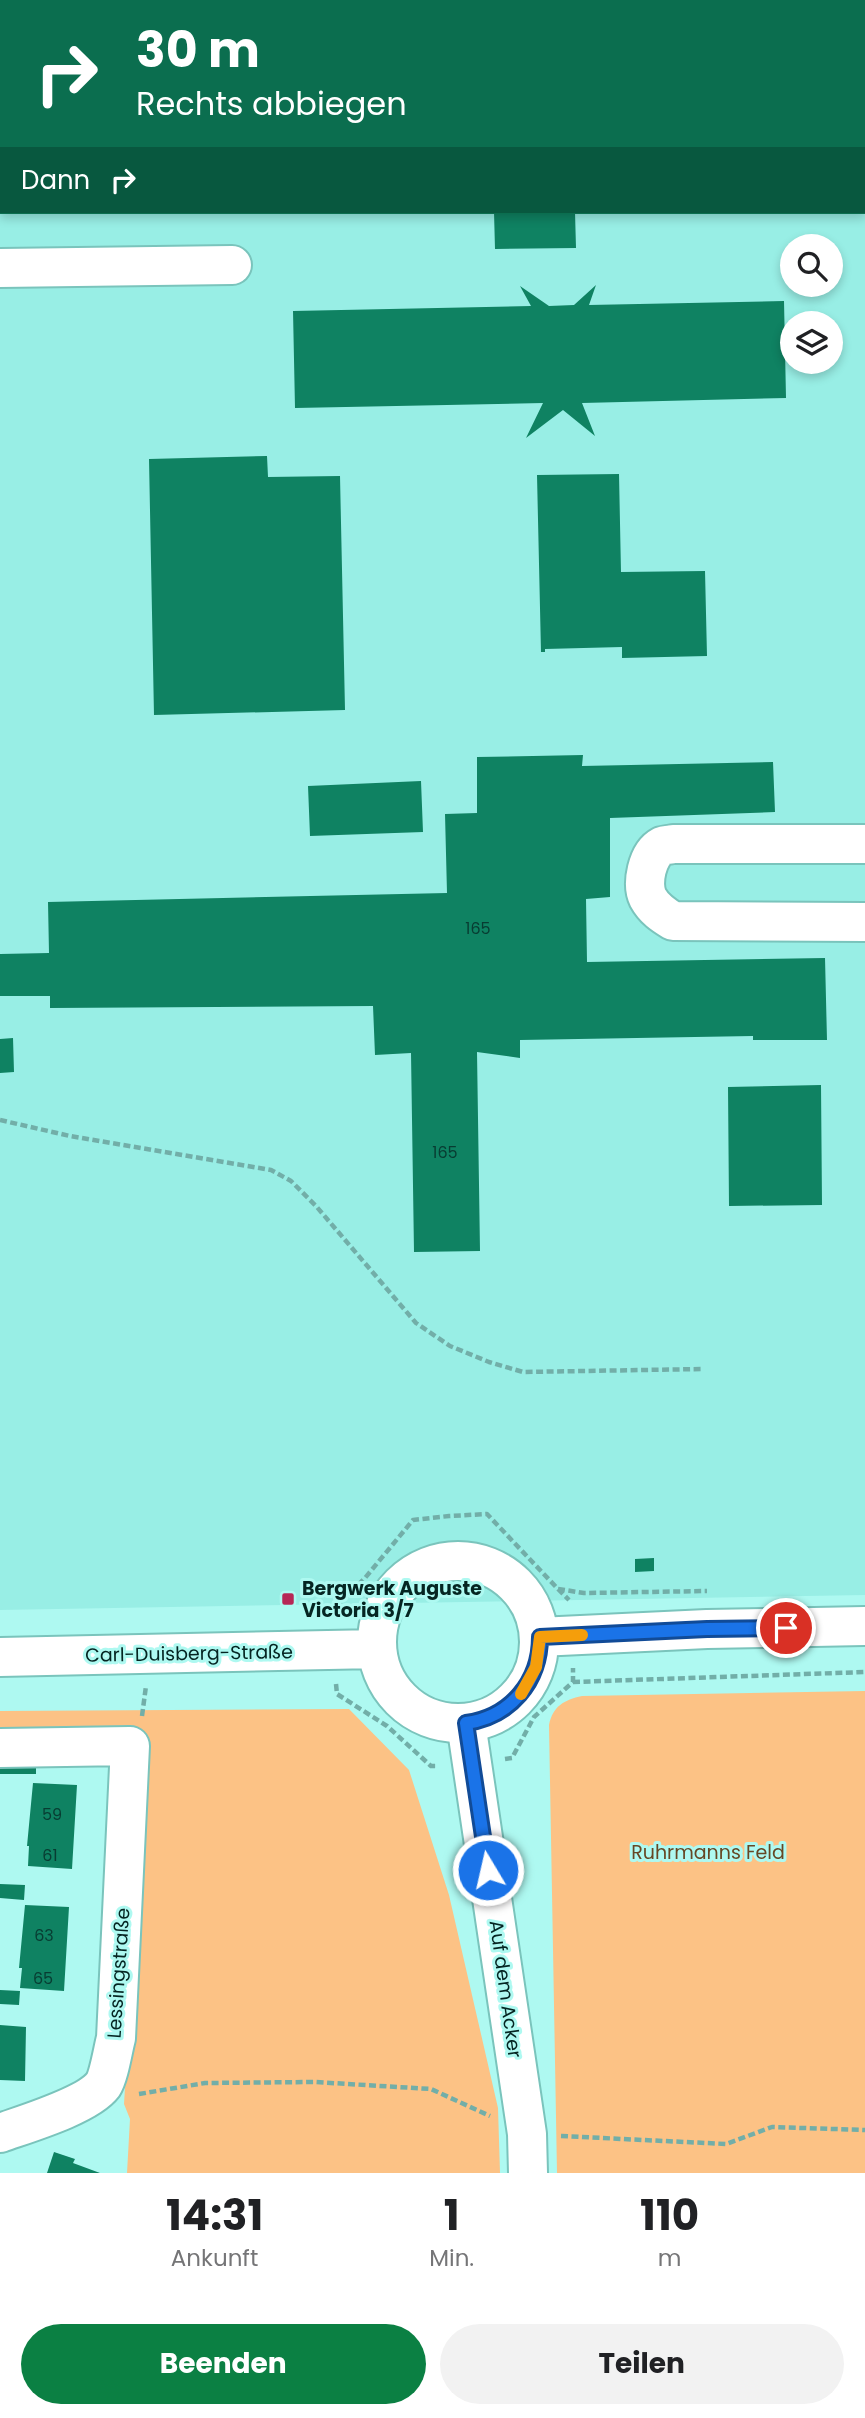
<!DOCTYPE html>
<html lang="de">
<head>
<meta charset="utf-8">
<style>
	:root { --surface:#fff; --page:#f2f2f2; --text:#202124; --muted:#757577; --accent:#0b8043 }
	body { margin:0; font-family:Poppins,sans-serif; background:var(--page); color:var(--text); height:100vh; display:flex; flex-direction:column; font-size:26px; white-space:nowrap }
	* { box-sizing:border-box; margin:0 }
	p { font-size:23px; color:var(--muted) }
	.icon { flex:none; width:38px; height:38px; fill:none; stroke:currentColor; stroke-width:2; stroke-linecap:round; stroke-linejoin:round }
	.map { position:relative; height:2173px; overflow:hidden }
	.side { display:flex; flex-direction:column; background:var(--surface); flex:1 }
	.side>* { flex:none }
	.top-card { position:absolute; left:0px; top:0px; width:866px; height:214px; box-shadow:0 4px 10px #0003; background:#0b6e4f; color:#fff; overflow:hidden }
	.controls { position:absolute; left:780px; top:234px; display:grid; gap:14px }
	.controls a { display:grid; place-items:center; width:63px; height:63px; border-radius:50%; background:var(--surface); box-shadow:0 4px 10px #0003; font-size:35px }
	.pin { position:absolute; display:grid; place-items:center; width:60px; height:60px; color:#fff; margin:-30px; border:4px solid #fff; border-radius:50%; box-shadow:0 2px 7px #0007 }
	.me { position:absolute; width:77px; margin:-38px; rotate:351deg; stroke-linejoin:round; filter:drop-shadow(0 0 5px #0008) }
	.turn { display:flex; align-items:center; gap:24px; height:147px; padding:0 21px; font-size:32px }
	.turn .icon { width:91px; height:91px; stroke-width:2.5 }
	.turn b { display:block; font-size:49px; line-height:60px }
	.then { display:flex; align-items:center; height:66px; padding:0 21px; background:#0003; gap:14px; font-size:26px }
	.eta { display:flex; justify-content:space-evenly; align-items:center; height:119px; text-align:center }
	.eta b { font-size:42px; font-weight:700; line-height:49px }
	.action { display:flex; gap:14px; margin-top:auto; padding:14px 21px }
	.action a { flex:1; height:80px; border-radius:42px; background:var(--accent); color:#fff; font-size:28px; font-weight:700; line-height:80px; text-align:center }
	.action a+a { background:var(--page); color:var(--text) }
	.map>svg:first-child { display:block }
</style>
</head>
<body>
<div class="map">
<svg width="865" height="2173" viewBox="0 0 865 2173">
	<rect width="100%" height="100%" fill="#aef9f1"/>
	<path fill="#98eee5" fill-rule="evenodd" d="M0,0H865V1595L0,1610ZM2,2H864V212H2ZM793,247H831V285H793ZM793,324H831V362H793Z"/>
	<path fill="#fcc285" d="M865,1691V2173H557L549,1725C553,1706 564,1700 582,1696Z
		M349,1709L409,1770L449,1895L498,2108L500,2173H127L130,2119L124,2104L147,1735L0,1737V1711Z"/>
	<path fill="#0f8262" d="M494,212H575L576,248L495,249Z
		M596,285L589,305L784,301L786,398L582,403L595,436L563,410L526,438L543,403L295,408L293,311L531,306L520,286L549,306L574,305Z
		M267,456L268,477L340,476L345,710L154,715L149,459Z
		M619,474L621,572L705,571L707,656L622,658V647L545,649V652H541L537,475Z
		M583,755L582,766L773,762L775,812L610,818V897L586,899L587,962L825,958L827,1040H753V1036L520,1040V1058L477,1052L480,1251L414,1252L411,1053L375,1055L373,1006L50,1008V996H0V954L49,953L48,902L447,893L445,814L477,813V757Z
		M421,781L423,832L310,836L308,786Z
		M13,1038L14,1072L0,1073V1039Z
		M821,1085L822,1205L729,1206L728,1087Z
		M654,1558V1571L635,1572V1559Z
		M0,1760H36V1774H0Z
		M33,1783L77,1785L72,1869L28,1866L29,1846H27Z
		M0,1884L25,1885L24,1900L0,1898Z
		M25,1905L69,1907L64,1991L20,1988L22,1968H19Z
		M0,1990L20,1991L19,2005L0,2004Z
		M0,2025L26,2027L25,2081L0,2080Z
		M54,2152L75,2159L73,2163L100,2173H47Z"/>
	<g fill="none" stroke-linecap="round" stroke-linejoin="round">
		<g stroke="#7ac4bc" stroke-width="42">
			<path id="minor" d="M0,268L232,265
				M865,844H673C669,845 665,845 662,846C647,854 641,884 648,898C654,909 663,915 673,921L865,922
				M466,1723L527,2134L528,2173
				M0,1748L130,1746L116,2038C113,2049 109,2076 103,2085C87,2106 25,2124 0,2133"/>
		</g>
		<g stroke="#7ac4bc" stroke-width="42">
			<path id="major" d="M377 1642a81 81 0 1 1 162 0a81 81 0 1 1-162 0Z
				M539,1637L707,1629L865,1626
				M0,1657L377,1649"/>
		</g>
		<path stroke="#72aea8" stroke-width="4.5" stroke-dasharray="7 3.5" stroke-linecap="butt" d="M0,1120L70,1136L271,1170L291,1181L316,1206L416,1323L450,1346L489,1362L523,1372L704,1369
			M558,1589L569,1600
			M332,1616V1611L365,1578L413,1520L449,1516L487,1514L558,1589L584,1593L707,1591
			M573,1682L865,1672
			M336,1684L337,1694L387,1726L431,1766H437
			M142,1716L146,1686
			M505,1759L512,1758L534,1717L573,1682V1668
			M139,2094L205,2083L315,2082L431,2089L490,2116
			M561,2136L726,2144L772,2127L865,2130"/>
		<use href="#minor" stroke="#fff" stroke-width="38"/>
		<use href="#major" stroke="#fff" stroke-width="38"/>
	</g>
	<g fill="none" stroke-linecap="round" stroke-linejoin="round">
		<g stroke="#114b97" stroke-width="18">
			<path id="route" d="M488,1870L466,1723C510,1717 540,1682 540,1637L707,1629L786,1628"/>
		</g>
		<use href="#route" stroke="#1a73e8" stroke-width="12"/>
		<path stroke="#f59e0b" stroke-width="12" d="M521,1694L536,1667L540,1637L582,1635"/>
	</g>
	<rect fill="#b62756" stroke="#aef9f1" stroke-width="2.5" x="281" y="1592" width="14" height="14" rx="3.5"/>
	<g text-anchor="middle" stroke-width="6" stroke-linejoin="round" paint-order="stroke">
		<g font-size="16" fill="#083c32">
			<text x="478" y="934">165</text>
			<text x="445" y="1158">165</text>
			<text x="52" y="1820">59</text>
			<text x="50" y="1861">61</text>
			<text x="44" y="1941">63</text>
			<text x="43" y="1984">65</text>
		</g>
		<g font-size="19" font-weight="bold" fill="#052522" stroke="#aef9f1" text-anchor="start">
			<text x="302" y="1595">Bergwerk Auguste<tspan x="302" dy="22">Victoria 3/7</tspan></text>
		</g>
		<g font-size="19" fill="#052522" stroke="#aef9f1">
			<text transform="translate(189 1653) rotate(-1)" y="7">Carl-Duisberg-Straße</text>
			<text transform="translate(118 1973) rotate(-86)" y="7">Lessingstraße</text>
			<text transform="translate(506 1989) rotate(82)" y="7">Auf dem Acker</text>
		</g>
		<g font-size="19" fill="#664724" stroke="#aef9f1">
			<text x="708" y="1859">Ruhrmanns Feld</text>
		</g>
	</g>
</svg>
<div class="controls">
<a><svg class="icon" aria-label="search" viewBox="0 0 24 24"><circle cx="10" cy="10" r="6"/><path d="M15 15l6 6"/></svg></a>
<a><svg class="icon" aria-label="layers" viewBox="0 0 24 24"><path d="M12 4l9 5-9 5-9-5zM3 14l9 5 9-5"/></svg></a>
</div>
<div class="pin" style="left:786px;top:1628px;background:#d93025"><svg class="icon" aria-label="arrive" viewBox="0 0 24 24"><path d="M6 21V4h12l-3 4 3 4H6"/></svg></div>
<svg class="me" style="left:488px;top:1870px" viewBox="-20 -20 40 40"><circle r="17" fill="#1a73e8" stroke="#fff" stroke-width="3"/><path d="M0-11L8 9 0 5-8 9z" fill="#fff"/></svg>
<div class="top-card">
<div class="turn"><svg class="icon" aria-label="right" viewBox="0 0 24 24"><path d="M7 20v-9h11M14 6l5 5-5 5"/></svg><div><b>30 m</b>Rechts abbiegen</div></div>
<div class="then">Dann<svg class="icon" aria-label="right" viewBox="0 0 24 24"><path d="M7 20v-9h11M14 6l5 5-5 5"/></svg></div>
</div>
</div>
<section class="side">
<div class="eta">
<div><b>14:31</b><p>Ankunft</p></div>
<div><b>1</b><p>Min.</p></div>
<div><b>110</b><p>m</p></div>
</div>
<div class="action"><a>Beenden</a><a>Teilen</a></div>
</section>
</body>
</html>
